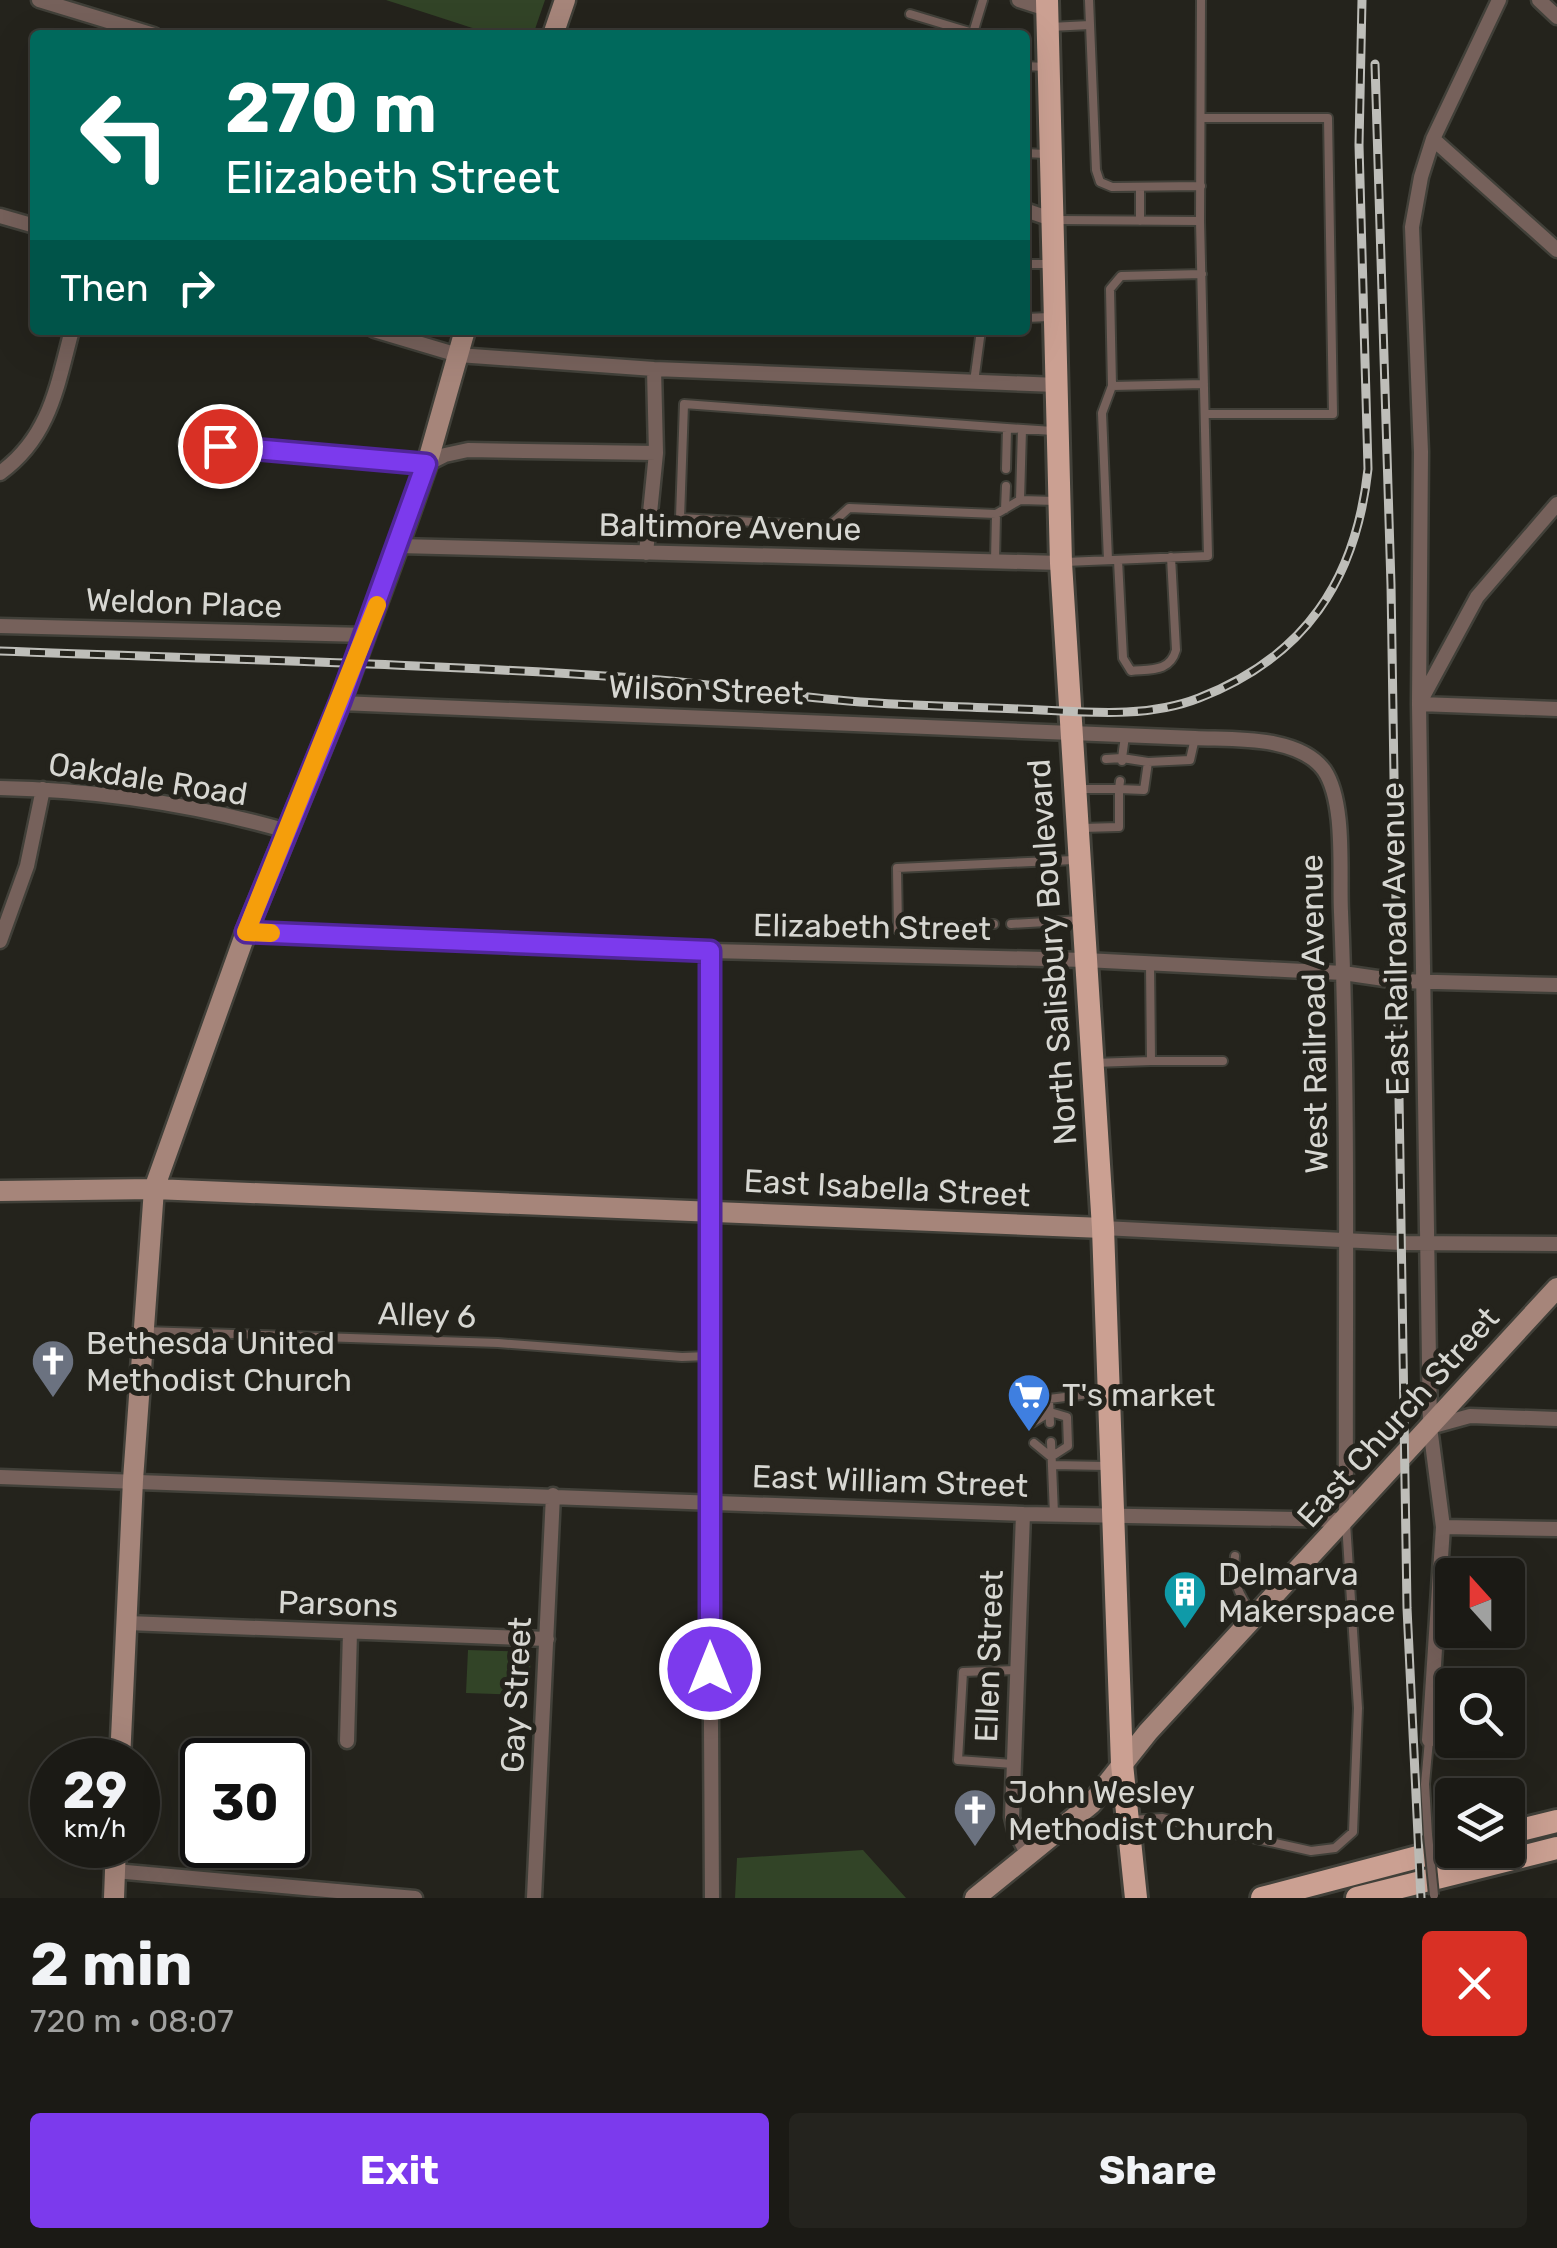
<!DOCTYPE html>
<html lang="en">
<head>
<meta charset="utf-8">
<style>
	:root { --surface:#1b1a15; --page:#24231e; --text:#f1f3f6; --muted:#a0a1a0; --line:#393834; --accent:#7c3aed }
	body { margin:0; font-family:Rubik,sans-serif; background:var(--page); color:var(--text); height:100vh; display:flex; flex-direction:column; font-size:38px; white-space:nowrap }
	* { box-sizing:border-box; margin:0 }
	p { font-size:32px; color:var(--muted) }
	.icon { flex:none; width:55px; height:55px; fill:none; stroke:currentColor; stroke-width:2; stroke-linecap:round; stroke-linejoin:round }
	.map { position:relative; height:1898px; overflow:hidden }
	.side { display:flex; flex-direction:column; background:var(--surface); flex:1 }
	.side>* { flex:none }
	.top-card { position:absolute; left:30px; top:30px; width:1000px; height:305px; border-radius:10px; box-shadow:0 10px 40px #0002,0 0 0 2px var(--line); background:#00695c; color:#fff; overflow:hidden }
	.needle { width:65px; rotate:339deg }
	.buttons { position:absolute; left:1435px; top:1558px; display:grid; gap:20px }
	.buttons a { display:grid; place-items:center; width:90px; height:90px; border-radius:10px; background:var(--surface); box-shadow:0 10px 40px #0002,0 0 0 2px var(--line); font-size:50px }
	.speed { position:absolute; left:30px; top:1738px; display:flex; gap:20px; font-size:50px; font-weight:700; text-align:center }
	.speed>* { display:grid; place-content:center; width:130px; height:130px; border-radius:50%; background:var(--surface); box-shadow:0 10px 40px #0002,0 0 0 2px var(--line); line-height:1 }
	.speed small { font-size:25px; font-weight:400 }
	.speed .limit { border:5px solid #111; border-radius:15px; background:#fff; color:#111 }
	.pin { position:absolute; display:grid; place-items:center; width:85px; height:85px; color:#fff; margin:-42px; border:5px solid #fff; border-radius:50%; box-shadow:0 2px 10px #0007 }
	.me { position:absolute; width:110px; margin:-55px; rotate:0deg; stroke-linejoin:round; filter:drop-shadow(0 0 8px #0008) }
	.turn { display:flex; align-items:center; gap:35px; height:210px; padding:0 30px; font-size:45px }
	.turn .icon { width:130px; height:130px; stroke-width:2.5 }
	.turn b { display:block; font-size:70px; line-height:85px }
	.then { display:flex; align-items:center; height:95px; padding:0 30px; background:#0003; gap:20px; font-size:38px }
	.round { display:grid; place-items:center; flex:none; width:105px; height:105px; border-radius:10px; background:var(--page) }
	.head { display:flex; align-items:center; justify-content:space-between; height:170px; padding:0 30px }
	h1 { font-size:60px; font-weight:700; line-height:75px }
	.cta { display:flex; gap:20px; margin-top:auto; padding:20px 30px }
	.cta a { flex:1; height:115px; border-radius:10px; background:var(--accent); color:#fff; font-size:40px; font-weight:700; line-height:115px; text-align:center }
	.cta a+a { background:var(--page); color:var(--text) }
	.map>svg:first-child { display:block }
</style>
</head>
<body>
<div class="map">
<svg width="1557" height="1898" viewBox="0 0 1557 1898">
	<rect width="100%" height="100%" fill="#24231c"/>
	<path fill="#324427" d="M386,0H545L533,35H494Z
		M468,1650L531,1652L529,1695L466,1693Z
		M863,1850L906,1898H735L737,1858Z"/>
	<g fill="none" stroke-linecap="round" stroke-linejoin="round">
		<g stroke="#414039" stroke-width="12">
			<path id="lane" d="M1089,0L1096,170L1100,182L1112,187L1201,186
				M910,14L973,33L983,0
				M1050,27L1090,25
				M1025,66L1045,67
				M1201,118H1328L1333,414H1205
				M1025,153L1045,154
				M1056,220L1200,221L1201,0
				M1140,221V187
				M1025,264H1050
				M1202,274L1121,276L1110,289L1112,386L1204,384
				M1025,318L1050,317
				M974,382L981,330
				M1022,429L1020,500L996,514L849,508L829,526L680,518L684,404L1007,428L1053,431
				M1006,469L1007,428
				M1020,500L1056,501
				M1005,509L1006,486
				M1108,560L1102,413L1112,386
				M1118,560L1123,658L1131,671C1151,669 1170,672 1176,650L1171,557
				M995,561L996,514
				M1065,562L1208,556L1200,221
				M1106,759L1122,758L1125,736
				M1148,762L1190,760L1195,738
				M1120,781L1119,789L1144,790L1148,762L1122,758V761
				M1079,789H1119V827L1081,828
				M994,924L898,930L897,868L1074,860
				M1011,924L1081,920
				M1151,1061H1223
				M1093,1063L1151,1061L1150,963
				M144,1331L498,1343L682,1357L709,1356
				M1032,1423L1050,1412L1067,1417L1068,1446L1051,1457L1034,1443
				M1050,1423L1049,1399L1105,1392
				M1051,1442L1054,1514
				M1052,1465L1107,1466
				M1235,1556C1232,1581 1238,1593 1252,1614
				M1013,1764L958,1760L963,1672L1016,1670
				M1131,1820L1162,1818L1311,1851L1335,1848L1353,1832L1358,1708L1346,1523
				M1428,1835L1425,1784L1429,1740"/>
		</g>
		<g stroke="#414039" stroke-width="19">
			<path id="street" d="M39,0L154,35
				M1019,0L1047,9
				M1539,0L1557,17
				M1433,139L1557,250
				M1025,210L1054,220
				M0,216L35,226
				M374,330L458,355L654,369L1057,385
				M186,443L427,464L445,455L468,450L656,453
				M0,473C50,437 57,386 72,330
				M1557,504L1477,597L1419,704L1557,709
				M398,546L1061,563
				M646,553L656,453L654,369
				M0,626L366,635
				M0,788C98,790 193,804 287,831
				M246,932L710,951L1085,960L1343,973L1398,981L1557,985
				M0,941L27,866L43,789
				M710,951L708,1211L712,1898
				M1103,1228L1402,1243L1557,1244
				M1430,1427L1470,1416L1557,1419
				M0,1477L1023,1514L1346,1520C1345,1318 1349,1114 1341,912C1339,873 1346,802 1324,770C1298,735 1233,740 1195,738L340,703
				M1023,1514L1012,1817L1015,1830L1029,1857
				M1443,1527L1557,1529
				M127,1623L547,1639
				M1429,1740L1443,1527L1430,1427L1419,704L1421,452L1412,227L1421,177L1433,139L1499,0
				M347,1741L350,1632
				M115,1871L415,1898
				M534,1898L553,1495"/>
		</g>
		<g stroke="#414039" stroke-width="25">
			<path id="secondary" d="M553,35L565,0
				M0,1191L154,1189L1103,1228
				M120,1760L133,1480L154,1189L246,932L340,703L398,546L427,464L465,330
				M114,1898L116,1845
				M975,1898L1091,1804L1148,1732L1557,1288"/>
		</g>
		<g stroke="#414039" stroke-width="28">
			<path id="primary" d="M1047,0L1061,563L1103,1228L1122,1764L1136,1898
				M1508,1833L1557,1821
				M1262,1898L1452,1848
				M1357,1898L1557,1848"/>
		</g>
		<use href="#lane" stroke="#76615b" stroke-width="8"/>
		<use href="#street" stroke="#76615b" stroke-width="14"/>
		<use href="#secondary" stroke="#a6857a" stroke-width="20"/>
		<use href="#primary" stroke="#cba092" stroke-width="22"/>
		<g stroke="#bebeb9" stroke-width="9">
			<path id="rail" d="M1375,64L1391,585L1407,1608L1421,1898
				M0,651C207,659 414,663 620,677C693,681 765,693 838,700C898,706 959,706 1019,709C1078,711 1143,720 1199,698C1305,657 1356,580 1368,469L1359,145L1362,0"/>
		</g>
		<use href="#rail" stroke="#24231c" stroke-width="5" stroke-dasharray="15" stroke-linecap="butt"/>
		<g stroke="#414039" stroke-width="12" stroke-linecap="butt">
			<path id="lane-bridge" d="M1428,1835L1434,1895"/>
		</g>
		<use href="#lane-bridge" stroke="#76615b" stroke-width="8"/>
	</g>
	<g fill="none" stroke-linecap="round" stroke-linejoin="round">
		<g stroke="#51269a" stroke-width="25">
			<path id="route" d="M220,446L426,464L340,702L246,932L710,951V1669"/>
		</g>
		<use href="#route" stroke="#7c3aed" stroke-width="18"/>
		<path stroke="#f59e0b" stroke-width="18" d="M271,933L246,932L377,605"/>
	</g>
	<defs>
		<g id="church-pin" transform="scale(2.25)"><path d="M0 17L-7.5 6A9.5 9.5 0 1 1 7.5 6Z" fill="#6b7280" stroke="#24231c"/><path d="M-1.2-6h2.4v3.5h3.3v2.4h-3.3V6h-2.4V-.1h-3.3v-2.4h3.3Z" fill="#fff"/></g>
		<g id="supermarket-pin" transform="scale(2.25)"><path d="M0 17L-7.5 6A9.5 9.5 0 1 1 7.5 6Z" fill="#3f7fe0" stroke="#24231c"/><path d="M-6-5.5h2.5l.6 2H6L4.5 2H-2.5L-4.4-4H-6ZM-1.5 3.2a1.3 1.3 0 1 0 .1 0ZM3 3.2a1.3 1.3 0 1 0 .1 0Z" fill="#fff"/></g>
		<g id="building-pin" transform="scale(2.25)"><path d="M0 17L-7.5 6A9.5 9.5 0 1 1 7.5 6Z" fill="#0f9aa8" stroke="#24231c"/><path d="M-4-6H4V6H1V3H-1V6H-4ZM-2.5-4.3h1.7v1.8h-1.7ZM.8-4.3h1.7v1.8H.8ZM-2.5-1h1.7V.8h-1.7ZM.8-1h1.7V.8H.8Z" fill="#fff"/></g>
	</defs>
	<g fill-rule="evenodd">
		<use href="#church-pin" x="53" y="1361"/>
		<use href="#supermarket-pin" x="1029" y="1395"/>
		<use href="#building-pin" x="1185" y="1592"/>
		<use href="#church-pin" x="975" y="1810"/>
	</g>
	<g text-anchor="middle" stroke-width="10" stroke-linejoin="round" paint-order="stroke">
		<g font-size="32" fill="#d7d7d2" stroke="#24231c">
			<text transform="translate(730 527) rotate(1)" y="11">Baltimore Avenue</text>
			<text transform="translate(184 603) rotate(2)" y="11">Weldon Place</text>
			<text transform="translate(706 690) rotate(2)" y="11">Wilson Street</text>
			<text transform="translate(148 779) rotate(9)" y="11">Oakdale Road</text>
			<text transform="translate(872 927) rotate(1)" y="11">Elizabeth Street</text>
			<text transform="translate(1395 939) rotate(-91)" y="11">East Railroad Avenue</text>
			<text transform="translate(1052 952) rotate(-94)" y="11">North Salisbury Boulevard</text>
			<text transform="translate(1314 1014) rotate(-91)" y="11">West Railroad Avenue</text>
			<text transform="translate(887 1188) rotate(3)" y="11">East Isabella Street</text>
			<text transform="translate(427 1315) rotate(2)" y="11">Alley 6</text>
			<text transform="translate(1398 1417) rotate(-48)" y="11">East Church Street</text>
			<text transform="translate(890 1481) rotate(2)" y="11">East William Street</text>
			<text transform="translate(338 1604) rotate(2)" y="11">Parsons</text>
			<text transform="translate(989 1656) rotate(-88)" y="11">Ellen Street</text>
			<text transform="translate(516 1695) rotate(-87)" y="11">Gay Street</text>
		</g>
		<g font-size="32" fill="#d7d7d2" stroke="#24231c" text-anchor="start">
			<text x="86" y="1354">Bethesda United<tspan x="86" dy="37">Methodist Church</tspan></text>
			<text x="1062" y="1406">T's market</text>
			<text x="1218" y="1585">Delmarva<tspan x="1218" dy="37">Makerspace</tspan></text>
			<text x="1008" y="1803">John Wesley<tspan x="1008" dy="37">Methodist Church</tspan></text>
		</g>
	</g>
</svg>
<div class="buttons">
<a><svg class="needle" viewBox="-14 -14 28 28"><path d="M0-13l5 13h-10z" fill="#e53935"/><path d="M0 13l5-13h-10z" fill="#a0a1a0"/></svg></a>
<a><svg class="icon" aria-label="search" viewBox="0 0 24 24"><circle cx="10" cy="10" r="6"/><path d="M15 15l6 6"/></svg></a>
<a><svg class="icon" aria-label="layers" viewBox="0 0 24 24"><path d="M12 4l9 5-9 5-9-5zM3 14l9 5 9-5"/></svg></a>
</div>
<div class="speed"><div>29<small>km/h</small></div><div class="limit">30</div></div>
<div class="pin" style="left:220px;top:446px;background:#d93025"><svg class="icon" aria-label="arrive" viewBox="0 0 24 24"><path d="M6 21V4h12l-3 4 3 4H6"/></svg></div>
<svg class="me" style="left:710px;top:1669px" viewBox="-20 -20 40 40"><circle r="17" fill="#7c3aed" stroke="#fff" stroke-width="3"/><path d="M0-11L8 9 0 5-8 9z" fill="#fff"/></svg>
<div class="top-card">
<div class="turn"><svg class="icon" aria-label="left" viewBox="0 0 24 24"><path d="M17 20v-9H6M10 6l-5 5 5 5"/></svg><div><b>270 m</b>Elizabeth Street</div></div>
<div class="then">Then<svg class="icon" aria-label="right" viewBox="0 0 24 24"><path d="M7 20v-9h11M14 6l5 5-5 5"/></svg></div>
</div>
</div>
<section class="side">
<div class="head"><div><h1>2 min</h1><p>720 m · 08:07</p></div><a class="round" style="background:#d93025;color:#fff"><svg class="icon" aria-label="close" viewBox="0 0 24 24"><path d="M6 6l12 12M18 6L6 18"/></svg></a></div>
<div class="cta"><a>Exit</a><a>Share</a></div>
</section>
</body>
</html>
